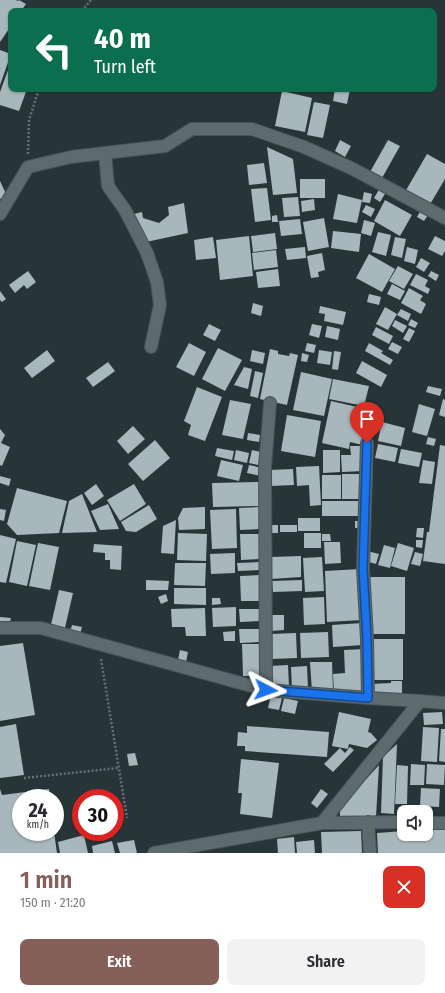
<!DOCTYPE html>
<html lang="en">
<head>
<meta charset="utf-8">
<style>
	:root { --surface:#fff; --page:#f2f2f3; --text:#2b2b33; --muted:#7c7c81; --accent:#855f58 }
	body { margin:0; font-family:"Fira Sans Condensed",sans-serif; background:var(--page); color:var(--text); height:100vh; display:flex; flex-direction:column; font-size:15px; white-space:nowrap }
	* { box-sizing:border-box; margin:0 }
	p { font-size:13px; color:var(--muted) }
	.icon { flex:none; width:22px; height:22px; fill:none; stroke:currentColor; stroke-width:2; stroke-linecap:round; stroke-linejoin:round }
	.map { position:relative; height:853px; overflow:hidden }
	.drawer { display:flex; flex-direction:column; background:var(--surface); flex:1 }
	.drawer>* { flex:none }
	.hud { position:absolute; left:8px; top:8px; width:429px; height:84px; border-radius:8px; box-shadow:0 1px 3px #0004; background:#0b6e4f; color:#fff; overflow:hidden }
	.controls { position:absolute; left:397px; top:805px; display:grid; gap:8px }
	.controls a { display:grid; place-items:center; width:36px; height:36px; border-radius:8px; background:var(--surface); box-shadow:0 1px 3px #0004; font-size:20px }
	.speed { position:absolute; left:12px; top:789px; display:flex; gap:8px; font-size:20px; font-weight:700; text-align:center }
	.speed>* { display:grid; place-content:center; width:52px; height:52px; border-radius:50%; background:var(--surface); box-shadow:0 1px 3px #0004; line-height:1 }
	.speed small { font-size:10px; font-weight:400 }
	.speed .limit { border:6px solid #d22; background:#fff; color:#111 }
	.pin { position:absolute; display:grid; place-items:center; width:34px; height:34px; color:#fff; margin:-41px -17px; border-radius:50% 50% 50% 0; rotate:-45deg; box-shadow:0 0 4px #0007 }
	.pin .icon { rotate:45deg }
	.me { position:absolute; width:44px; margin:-22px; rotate:94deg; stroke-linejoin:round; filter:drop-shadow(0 0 3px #0008) }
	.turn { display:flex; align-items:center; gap:14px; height:84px; padding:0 20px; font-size:18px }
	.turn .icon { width:52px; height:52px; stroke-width:2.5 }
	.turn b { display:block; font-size:28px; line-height:34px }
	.round { display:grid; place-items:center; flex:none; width:42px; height:42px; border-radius:8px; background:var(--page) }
	.summary { display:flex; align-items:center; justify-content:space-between; height:68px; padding:0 20px }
	h1 { font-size:24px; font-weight:600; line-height:30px; color:var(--accent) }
	.cta { display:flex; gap:8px; margin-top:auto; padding:8px 20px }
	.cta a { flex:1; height:46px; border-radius:8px; background:var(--accent); color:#fff; font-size:16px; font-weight:600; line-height:46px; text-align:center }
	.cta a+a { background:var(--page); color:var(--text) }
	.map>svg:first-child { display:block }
</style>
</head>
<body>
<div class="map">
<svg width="445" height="853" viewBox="0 0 445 853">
	<rect width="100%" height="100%" fill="#283538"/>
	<path fill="#a7b7bb" d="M0,0H16L18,1L19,0L26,4L21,11H11V26L0,42Z
		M0,50L11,54L0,85Z
		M11,62V89H27L19,111L0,105V92Z
		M335,89H350L347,104L333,101Z
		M282,91L312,98L305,132L275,126Z
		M314,102L330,105L323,138L307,135Z
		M340,140L351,146L345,157L335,151Z
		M388,140L400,146L382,178L370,172Z
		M267,147L293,159L297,193L273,195Z
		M427,154L445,164V179L429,206L405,192Z
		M264,163L267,183L249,185L247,165Z
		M300,179H325V198H300Z
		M0,181L7,196L0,199Z
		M267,188L271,220L255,222L251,189Z
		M380,188L386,192L380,202L374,198Z
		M364,192L372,194L370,203L362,202Z
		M338,194L362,200L357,223L333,219Z
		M298,197L300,216L284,217L282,198Z
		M314,199L315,210L302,212L301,201Z
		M385,200L412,215L400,236L374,221Z
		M184,203L188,233L146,242L130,215L142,212L143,218L159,223L169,215L168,207Z
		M366,205L375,209L371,217L362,212Z
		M421,210L428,215L424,221L417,217Z
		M277,215L278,222H272V216Z
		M324,218L329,247L308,251L303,222Z
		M300,219L302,234L281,236L279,221Z
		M364,220L375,223L371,236L361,233Z
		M333,231L361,234L359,252L331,248Z
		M378,232L391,235L386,256L372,252Z
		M275,233L277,249L253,252L251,236Z
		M249,236L253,276L220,280L216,240Z
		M435,236L445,241V251L442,256L428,249Z
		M213,237L216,258L196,260L194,240Z
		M395,237L406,239L402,258L391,255Z
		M305,247L306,258L287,260L285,249Z
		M407,247L418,250L415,264L404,261Z
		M276,250L278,267L254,270L252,253Z
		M322,253L325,270L318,272L319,277L311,278L307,256Z
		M369,254L395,269L382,292L356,278Z
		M421,258L430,263L424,272L416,267Z
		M398,266L413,274L404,289L389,281Z
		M278,269L280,286L258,288L256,272Z
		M28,271L36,282L27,289L24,285L15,293L9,285Z
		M431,271L439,275L436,281L428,276Z
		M416,274L428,280L425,286L430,289L428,294L410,285Z
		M392,284L405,291L400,300L387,294Z
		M409,288L423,296L420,300L426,304L421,314L401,303Z
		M0,291L6,299L2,302L0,300Z
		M369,294L381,297L379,305L367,302Z
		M253,303L263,306L261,316L251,313Z
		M320,306L346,312L343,325L324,321L325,314L319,313Z
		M385,307L397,314L388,330L376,324Z
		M401,309L411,314L408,321L397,315Z
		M411,319L418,323L415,328L408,325Z
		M395,320L407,326L403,333L392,326Z
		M209,324L221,330L215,341L203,335Z
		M312,324L322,326L319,338L309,335Z
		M327,326L340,329L338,340L325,337Z
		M376,327L393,336L389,344L372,335Z
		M409,328L415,331L409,342L403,339Z
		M392,342L402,347L398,354L388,349Z
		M189,343L206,352L194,376L176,367Z
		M307,343L316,345L314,353L305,351Z
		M369,343L383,351L381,353L393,360L390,365L365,351Z
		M218,348L242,360L225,391L202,379Z
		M270,349L278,351V354L289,356L290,353L298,355L287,405L260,399Z
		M47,350L55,361L32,378L24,368Z
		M252,350L265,353L263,364L250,361Z
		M319,350L332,352L330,365L317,363Z
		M334,351L341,352L338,370L332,369Z
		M302,353L309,355L307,362L301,361Z
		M362,361L387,375L381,387L356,373Z
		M108,362L115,371L93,387L86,378Z
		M244,367L252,369L248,389L234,385Z
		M255,371L263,373L258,398L250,396Z
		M301,372L332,379L324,416L293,410Z
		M333,379L369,386L364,406L329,399Z
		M428,386L442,389L440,396L426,392Z
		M197,387L222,397L205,441L188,435L191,425L184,421Z
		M443,399L445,400V417L439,415Z
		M230,400L251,404L243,439L222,435Z
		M331,401L370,410L363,445L350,442L349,449L322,443Z
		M419,404L435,409L427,436L412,432Z
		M287,415L321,421L315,457L281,451Z
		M382,422L405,428L401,446L378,441Z
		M133,426L145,439L128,454L117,441Z
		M0,429L5,435L1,443L10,447L2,466L0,465Z
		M248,433L260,435L259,442L247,440Z
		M428,437L436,439L434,446L426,444Z
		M155,440L170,458L143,481L128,464Z
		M378,444L398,448L395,462L375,458Z
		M440,445L445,446V564L423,561L427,532H429Z
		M350,446H362L364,471L342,472L341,455H351Z
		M217,448L234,451L232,460L215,456Z
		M401,449L422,453L419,467L398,463Z
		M236,450L249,453L247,463L234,460Z
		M252,450L261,452L258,465L249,463Z
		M323,450H340V472L323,473Z
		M221,460L243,465L239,481L217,476Z
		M423,460L435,462L432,484L419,483Z
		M249,465L262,468L261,476L247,473Z
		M319,466L321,505L310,506L309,485L297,486L296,467Z
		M293,469L294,485L271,486L270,470Z
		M342,474H360V499H342Z
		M322,475H341V499H322Z
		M0,476L11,479L9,486L0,483Z
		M259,482L260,506L213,507L212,483Z
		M96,484L104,496L92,505L84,493Z
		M134,484L146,504L120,521L107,500Z
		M17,488L67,501L59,533L17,535L7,524Z
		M82,494L97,532L62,533L69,501Z
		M322,501H360V516H322Z
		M108,504L119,529L100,530L91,511Z
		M149,505L157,519L136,532L126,531L121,522Z
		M205,507V529L179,530L178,518L183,508Z
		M260,507L261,529L240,530L239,508Z
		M0,509L6,510L4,521L0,520Z
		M236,509L237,548L212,549L210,510Z
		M298,518H320V531H298Z
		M176,520L174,554L161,553L163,526Z
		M355,521H360V528H355Z
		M268,525H278V533H268Z
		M280,525H297V532H280Z
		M417,528H424L423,538L416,537Z
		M178,533L207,534L206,561L177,560Z
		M304,533H321V548H304Z
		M240,534H260L261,559L241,560Z
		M322,534H330L331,541H322Z
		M0,535L16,539L6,583L0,582Z
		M416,540H423L422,548L416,547Z
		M17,541L36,545L27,586L9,582Z
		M324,542H340L341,563L325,564Z
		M38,543L59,547L50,590L29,586Z
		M398,543L414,548L407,571L391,566Z
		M94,544L122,546L121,570L110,569V560H105V553L93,552Z
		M384,545L395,548L390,568L378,565Z
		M367,551L379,554L376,564L365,561Z
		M415,552L423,554L420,566L411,564Z
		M235,553V573L211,574L210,554Z
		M301,556V577L271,579L270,557Z
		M322,557L324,591L305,592L303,558Z
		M260,562L261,570L238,571L237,563Z
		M175,563H206L205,586L174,585Z
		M360,569L362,620L327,622L325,571Z
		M260,575L261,601H241L240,576Z
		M368,577H405V634H368Z
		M146,580L169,581L168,590H146Z
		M302,580V591L273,592L272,581Z
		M174,588H206V605L174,604Z
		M59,590L73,593L64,632L50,629Z
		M166,594L168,601L161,604L158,597Z
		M324,597L325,624L304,625L303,598Z
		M212,598H220L221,604L212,605Z
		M236,607V626L213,627L212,608Z
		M205,608L206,636H186L185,627H172L171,609Z
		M239,609H260V621L240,622Z
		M270,615H284V630L271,631Z
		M0,617L11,618L9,626L0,624Z
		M362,623L363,645L333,647L332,625Z
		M72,625L82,627L80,634L69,631L70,628L71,629Z
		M239,629H260V642L240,643Z
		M235,631V641H224L223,632Z
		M328,632L329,657L301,658L300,633Z
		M296,633L297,658L272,659L271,634Z
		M369,639H403V680H369Z
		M23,643L35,715L0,721V646Z
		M242,644H262L263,676H243Z
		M364,649L366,691L334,693L333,674L345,673L344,650Z
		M180,650L188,652L186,662L178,660Z
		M310,662H332L333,691L312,692Z
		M288,665L289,687L271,688L270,666Z
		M307,666L308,689L292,690L291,667Z
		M391,681H402V693L370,694V684L391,683Z
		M271,695L282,698L279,710L268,708Z
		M284,698L298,701L295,714L281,711Z
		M339,712L371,719L368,732L371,733L377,740L367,748L349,744L348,749L332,746Z
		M442,712L443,724L424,725L423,713Z
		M16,724L24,775L0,778V727Z
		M247,726L329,732L327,757L245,751V746H237L238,732L247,733Z
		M423,727L439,728L437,762L421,761Z
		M441,729H445V762L439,761Z
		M397,744L394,814L381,813L383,757Z
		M350,747L354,750L333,772L324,764L340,748L345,753Z
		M135,753L138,765L129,766L127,754Z
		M241,759L279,763L272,818L240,814L242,793H238Z
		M411,764L425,765L424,785H410Z
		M427,764L445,765L444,785L426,784Z
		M379,765L376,817L340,816V808Z
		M397,765L408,766L407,804H395Z
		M421,788L440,789L439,807L420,806Z
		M0,789L2,795L49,789L50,798H21V832H54L57,853H0Z
		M321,789L328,794L317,808L311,803Z
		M408,808H417V812H408Z
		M445,829V853H378L377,833L404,831V834H426V830Z
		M361,831L362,853H322L321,832Z
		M84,835L88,853H60L58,842Z
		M294,837L295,853H278L277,839Z
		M134,840L137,853H120L117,843Z
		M314,840L315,853H297L296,842Z
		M112,841L115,853H93L92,846Z"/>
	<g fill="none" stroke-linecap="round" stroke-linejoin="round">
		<g stroke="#485357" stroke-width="14">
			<path id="street" d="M105,154L108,186L125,210L147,253L157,282L160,305L151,347
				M0,214L28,167L71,157L165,146L192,129H252L304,147L351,168L445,218
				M367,443L363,568L367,639L368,698L420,701
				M0,628H41L266,690L368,698
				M266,690L265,467L270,403
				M368,822L370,853
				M322,823L404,822
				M426,823H445
				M154,853L322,823L420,701L445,703"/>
		</g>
		<path stroke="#657174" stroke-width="2.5" stroke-dasharray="2 2" stroke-linecap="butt" d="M82,11L91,0
			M28,154L29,120L39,89
			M101,659L127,818
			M24,778L118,768"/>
		<use href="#street" stroke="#5d6b6f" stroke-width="12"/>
	</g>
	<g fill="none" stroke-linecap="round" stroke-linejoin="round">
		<g stroke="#114b97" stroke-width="10">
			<path id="route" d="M266,690L368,698L367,640L363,568L367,443"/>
		</g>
		<use href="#route" stroke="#1a73e8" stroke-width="7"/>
	</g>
</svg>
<div class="controls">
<a><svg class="icon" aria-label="sound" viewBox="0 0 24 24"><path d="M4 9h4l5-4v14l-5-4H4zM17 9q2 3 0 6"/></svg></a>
</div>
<div class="speed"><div>24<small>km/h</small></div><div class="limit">30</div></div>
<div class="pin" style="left:367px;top:443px;background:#d93025"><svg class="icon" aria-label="arrive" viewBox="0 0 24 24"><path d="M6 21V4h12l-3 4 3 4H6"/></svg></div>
<svg class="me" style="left:266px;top:690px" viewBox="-20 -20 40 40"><path d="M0-17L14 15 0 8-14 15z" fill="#1a73e8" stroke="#fff" stroke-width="4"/></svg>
<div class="hud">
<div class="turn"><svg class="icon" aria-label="left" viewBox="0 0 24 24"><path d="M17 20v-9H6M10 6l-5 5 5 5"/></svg><div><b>40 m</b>Turn left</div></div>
</div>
</div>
<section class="drawer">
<div class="summary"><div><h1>1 min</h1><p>150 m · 21:20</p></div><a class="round" style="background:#d93025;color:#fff"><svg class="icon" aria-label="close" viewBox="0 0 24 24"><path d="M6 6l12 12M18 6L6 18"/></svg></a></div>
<div class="cta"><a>Exit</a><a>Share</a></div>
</section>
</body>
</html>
